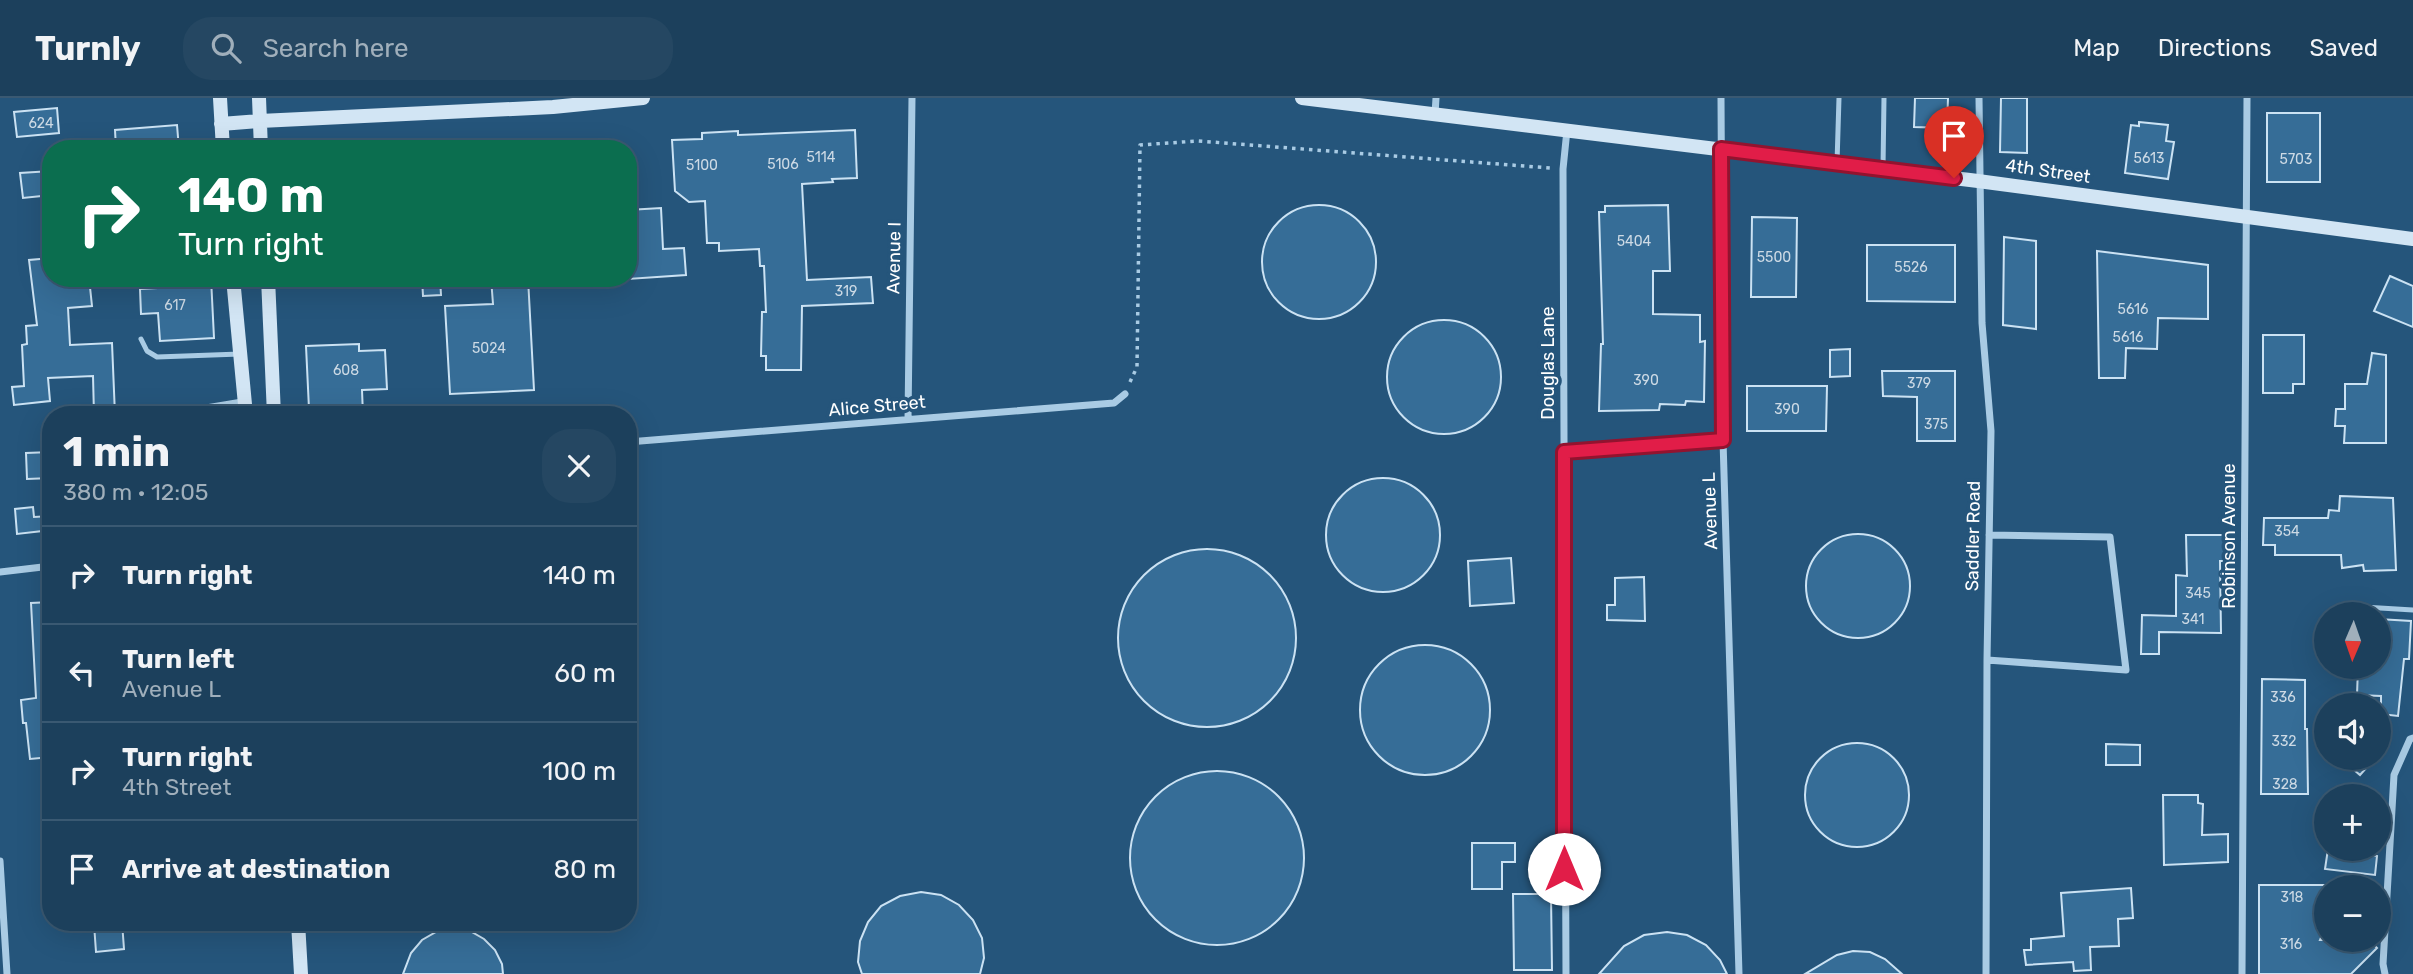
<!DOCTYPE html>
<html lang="en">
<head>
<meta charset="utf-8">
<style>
	:root { --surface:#1c405c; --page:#254762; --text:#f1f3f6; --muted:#a0afbb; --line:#3a5972 }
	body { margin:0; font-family:Rubik,sans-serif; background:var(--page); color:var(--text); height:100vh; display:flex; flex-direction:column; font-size:26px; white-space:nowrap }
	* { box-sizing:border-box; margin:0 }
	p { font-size:23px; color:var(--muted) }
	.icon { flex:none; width:38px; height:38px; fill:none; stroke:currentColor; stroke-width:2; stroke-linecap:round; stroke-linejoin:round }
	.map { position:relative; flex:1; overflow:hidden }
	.sheet { position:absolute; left:42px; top:308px; width:595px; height:525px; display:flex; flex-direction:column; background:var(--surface); border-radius:28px; box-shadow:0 7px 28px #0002,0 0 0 2px var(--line) }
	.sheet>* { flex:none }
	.guide { position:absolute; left:42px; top:42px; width:595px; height:147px; border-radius:28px; box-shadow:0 7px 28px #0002,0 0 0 2px var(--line); background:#0b6e4f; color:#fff; overflow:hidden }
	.needle { width:46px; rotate:182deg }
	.fabs { position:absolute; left:2314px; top:504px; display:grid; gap:14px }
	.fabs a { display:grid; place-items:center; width:77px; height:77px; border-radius:50%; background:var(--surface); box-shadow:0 7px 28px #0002,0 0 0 2px var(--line); font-size:35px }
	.pin { position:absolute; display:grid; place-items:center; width:60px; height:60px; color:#fff; margin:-72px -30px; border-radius:50% 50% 50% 0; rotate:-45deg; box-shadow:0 0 7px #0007 }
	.pin .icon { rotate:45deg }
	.me { position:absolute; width:77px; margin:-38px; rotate:0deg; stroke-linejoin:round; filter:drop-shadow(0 0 5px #0008) }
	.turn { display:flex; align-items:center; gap:24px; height:147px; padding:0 21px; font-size:32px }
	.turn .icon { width:91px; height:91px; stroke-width:2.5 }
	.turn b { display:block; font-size:49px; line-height:60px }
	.round { display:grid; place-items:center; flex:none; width:74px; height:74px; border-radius:28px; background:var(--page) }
	.headline { display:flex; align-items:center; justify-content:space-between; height:119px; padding:0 21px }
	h1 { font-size:42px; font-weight:700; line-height:52px }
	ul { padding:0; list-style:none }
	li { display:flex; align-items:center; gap:21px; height:98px; padding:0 21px; border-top:2px solid var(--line) }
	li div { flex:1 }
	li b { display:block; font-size:26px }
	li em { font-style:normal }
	header { display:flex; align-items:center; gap:42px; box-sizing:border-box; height:98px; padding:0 35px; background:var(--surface); border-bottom:2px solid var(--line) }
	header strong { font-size:33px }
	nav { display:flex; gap:38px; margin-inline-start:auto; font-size:24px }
	.search { width:490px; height:63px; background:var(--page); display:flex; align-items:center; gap:18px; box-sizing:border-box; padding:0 24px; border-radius:28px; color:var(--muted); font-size:26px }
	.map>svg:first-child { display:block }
</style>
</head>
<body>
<header>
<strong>Turnly</strong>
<div class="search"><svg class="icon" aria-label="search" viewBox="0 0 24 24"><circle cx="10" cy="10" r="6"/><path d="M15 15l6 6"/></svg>Search here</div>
<nav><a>Map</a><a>Directions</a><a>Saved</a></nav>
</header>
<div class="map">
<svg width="2413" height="876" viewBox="0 0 2413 876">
	<rect width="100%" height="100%" fill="#25557b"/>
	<path fill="#366d97" stroke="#cbe2f3" stroke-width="2" d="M1915,0H1948L1947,30L1914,29Z
		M2001,0H2027V55L2000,54Z
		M57,10L59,35L17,39L14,14Z
		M2267,15H2320V84H2267Z
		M2139,24L2168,27L2166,43L2174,44L2168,81L2125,75L2131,27L2139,28Z
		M177,27L179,51H116L115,32Z
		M855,32L857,80L832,81L833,84L802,86L807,182L871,179L873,205L802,208L801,272H766V258H761L762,214H766L764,168H760L759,151L719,153V145H707L705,103L689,104L675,93L672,42L702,41V35L738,33V37Z
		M51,73V97L23,100L20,75Z
		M1668,107L1670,173H1653V216L1700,217V244L1705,243L1704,304L1686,303L1685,307L1660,306L1659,312L1599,313L1601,246H1603L1599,114H1605V108Z
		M1262 164a57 57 0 1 1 114 0a57 57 0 1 1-114 0Z
		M661,110L663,151L684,150L686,177L628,181V112Z
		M1752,119L1797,120L1796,199H1751Z
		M2004,139L2036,143V231L2003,227Z
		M1867,147H1955V204L1867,203Z
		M2097,153L2208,167V221L2158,220L2157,251L2126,250L2125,280H2099Z
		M51,160V180H89L92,208L68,210L70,247L112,245L115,317H94L93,278L48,280L50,303L14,307L12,289L24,288L22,247L27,246L26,228L37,227L29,162Z
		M2390,178L2413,188V229L2374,213Z
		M157,180H211L214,240L160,243L158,215L141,216L140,191L157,190Z
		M422,180H440L441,197L423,198Z
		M491,180H528L534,292L450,296L445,208L493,206Z
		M1387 279a57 57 0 1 1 114 0a57 57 0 1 1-114 0Z
		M2263,237H2304V286H2293V295H2263Z
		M359,246V253L385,252L387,291L362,292L363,317H313V311H309L306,248Z
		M1850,251V278L1830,279V252Z
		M2372,255L2386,257V345H2344L2345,328H2335L2336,311H2345V286H2367Z
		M1882,273H1955V343H1917V299L1883,298Z
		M1747,288H1827L1826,333H1747Z
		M51,354V380L27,381L26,355Z
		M1326 437a57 57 0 1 1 114 0a57 57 0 1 1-114 0Z
		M2340,398L2393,400L2396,472L2364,473L2363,467L2342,470L2341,457H2275V447H2263L2264,420H2328L2329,412L2339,413Z
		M33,409L34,419L51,418V432L17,436L15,411Z
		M1806 488a52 52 0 1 1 104 0a52 52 0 1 1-104 0Z
		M2186,437H2225L2228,463H2220L2221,535L2159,534V556H2141L2142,517L2176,518V477L2187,478Z
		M1118 540a89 89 0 1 1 178 0a89 89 0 1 1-178 0Z
		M1511,460L1514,505L1470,508L1468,463Z
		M1644,479L1645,523L1607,522V507H1615V480Z
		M51,504V659L30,661L26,625H23L21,602L36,600L31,505Z
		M2378,521L2411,523L2409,561H2404L2398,618L2381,616V598L2357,597L2358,569H2378Z
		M1360 612a65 65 0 1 1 130 0a65 65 0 1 1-130 0Z
		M2262,581L2305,582V631H2307L2308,696H2261Z
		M1805 697a52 52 0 1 1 104 0a52 52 0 1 1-104 0Z
		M2106,646L2140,647V667H2106Z
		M2340,660H2375L2360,677Z
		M1130 760a87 87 0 1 1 174 0a87 87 0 1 1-174 0Z
		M2163,697H2198V705L2203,706L2202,737L2228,736V764L2164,767Z
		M1472,745H1515V764H1502V791H1472Z
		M2328,751H2374L2371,757L2377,758L2375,777L2325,771Z
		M2259,787H2325L2324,832L2320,842H2369L2377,850L2351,876H2259Z
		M2131,790L2133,820L2118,821L2119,848L2090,849L2091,872L2074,873L2073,864L2026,867L2024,852H2031V841L2064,838L2061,795Z
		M921,794L941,797L959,807L973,822L982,840L984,860L980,876H862L858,864L860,843L868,824L881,808L900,798Z
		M1513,796H1551L1552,872H1514Z
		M122,824L124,851L96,854L94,826Z
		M453,831L470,833L484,841L495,852L502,866L503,876H403L411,855L422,842L436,834Z
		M1667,834L1687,837L1706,847L1720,862L1727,876H1599L1624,848L1644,837Z
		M1853,853L1870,854L1885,861L1902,876H1805L1837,857Z"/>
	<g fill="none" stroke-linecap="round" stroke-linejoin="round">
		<path stroke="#a9cbe4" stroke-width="3.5" stroke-dasharray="3.5 5" stroke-linecap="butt" d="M1130,284L1137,269L1140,47L1198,43L1550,70"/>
		<path stroke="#a9cbe4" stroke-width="5" d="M1837,65L1839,0
			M1883,70L1884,0
			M141,241L147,253L157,259L240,256
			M194,311L242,303
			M2347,508L2413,512"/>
		<path stroke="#a9cbe4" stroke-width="7" d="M1721,0L1723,342L1739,876
			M1979,0L1982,225L1991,333L1987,562L1986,876
			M1435,16L1436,0
			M908,321L912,0
			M628,344L1114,305L1125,296
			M1564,354L1723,342
			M0,474L51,468
			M1987,562L2126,572L2110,439L1989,437
			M0,763L7,876
			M1566,876L1563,71L1567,32
			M2242,876L2247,0
			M2385,876L2383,866L2394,677L2410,641L2413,640"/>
		<path stroke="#d2e5f4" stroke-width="14" d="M220,0L223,51
			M259,0L261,51
			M1302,0L1978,83L2413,141
			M221,26L260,23L553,9L643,0
			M233,180L246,317
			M268,180L274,317
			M298,824L301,876"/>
	</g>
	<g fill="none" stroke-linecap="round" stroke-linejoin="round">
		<g stroke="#92132f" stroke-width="18">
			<path id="route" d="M1564,771V354L1723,342L1721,51L1954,80"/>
		</g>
		<use href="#route" stroke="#e11d48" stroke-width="12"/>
	</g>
	<g text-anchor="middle" stroke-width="7" stroke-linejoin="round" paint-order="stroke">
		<g font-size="14" fill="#cddae5">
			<text x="41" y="30">624</text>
			<text x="821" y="64">5114</text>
			<text x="2149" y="65">5613</text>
			<text x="2296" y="66">5703</text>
			<text x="783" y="71">5106</text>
			<text x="702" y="72">5100</text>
			<text x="1634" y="148">5404</text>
			<text x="1774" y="164">5500</text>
			<text x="1911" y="174">5526</text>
			<text x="846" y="198">319</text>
			<text x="175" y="212">617</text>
			<text x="2133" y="216">5616</text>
			<text x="2128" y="244">5616</text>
			<text x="489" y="255">5024</text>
			<text x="346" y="277">608</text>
			<text x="1646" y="287">390</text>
			<text x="1919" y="290">379</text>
			<text x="1787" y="316">390</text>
			<text x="1936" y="331">375</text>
			<text x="2287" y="438">354</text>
			<text x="2198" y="500">345</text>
			<text x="2193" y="526">341</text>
			<text x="2283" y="604">336</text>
			<text x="2284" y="648">332</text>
			<text x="2285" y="691">328</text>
			<text x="2292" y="804">318</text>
			<text x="2291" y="851">316</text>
		</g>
		<g font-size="18" fill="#fff" stroke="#25557b">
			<text transform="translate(2048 73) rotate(8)" y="6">4th Street</text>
			<text transform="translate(894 160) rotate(-89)" y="6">Avenue I</text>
			<text transform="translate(1548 265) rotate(-90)" y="6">Douglas Lane</text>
			<text transform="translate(877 308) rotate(-5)" y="6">Alice Street</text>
			<text transform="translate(1710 413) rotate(-92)" y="6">Avenue L</text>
			<text transform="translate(1973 438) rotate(-89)" y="6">Saddler Road</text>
			<text transform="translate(2229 438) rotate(-90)" y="6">Robinson Avenue</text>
		</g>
	</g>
</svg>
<div class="fabs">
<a><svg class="needle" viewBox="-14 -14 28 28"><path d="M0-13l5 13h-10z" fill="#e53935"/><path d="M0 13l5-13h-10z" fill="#a0afbb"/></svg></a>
<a><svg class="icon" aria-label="sound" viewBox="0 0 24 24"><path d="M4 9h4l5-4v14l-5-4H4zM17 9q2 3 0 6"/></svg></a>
<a>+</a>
<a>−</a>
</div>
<div class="pin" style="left:1954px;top:80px;background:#d93025"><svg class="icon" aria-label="arrive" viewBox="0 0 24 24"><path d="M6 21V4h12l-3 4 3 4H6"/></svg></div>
<svg class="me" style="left:1564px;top:771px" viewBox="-20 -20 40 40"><circle r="19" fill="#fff"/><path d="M0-13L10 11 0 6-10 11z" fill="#e11d48"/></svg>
<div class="guide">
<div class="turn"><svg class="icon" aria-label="right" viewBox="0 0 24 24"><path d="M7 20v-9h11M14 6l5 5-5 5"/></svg><div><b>140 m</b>Turn right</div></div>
</div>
<section class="sheet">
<div class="headline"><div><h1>1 min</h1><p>380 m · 12:05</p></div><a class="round"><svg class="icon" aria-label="close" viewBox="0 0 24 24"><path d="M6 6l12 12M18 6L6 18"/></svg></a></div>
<ul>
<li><svg class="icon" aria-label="right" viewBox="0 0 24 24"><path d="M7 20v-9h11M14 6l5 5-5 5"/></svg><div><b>Turn right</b></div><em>140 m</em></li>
<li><svg class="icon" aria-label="left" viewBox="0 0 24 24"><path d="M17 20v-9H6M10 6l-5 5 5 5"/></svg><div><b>Turn left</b><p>Avenue L</p></div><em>60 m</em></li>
<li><svg class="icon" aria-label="right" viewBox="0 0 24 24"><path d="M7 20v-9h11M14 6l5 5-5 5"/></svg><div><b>Turn right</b><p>4th Street</p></div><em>100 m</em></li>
<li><svg class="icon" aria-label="arrive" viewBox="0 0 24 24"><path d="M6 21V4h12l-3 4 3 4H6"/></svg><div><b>Arrive at destination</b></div><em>80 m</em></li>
</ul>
</section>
</div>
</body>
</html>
